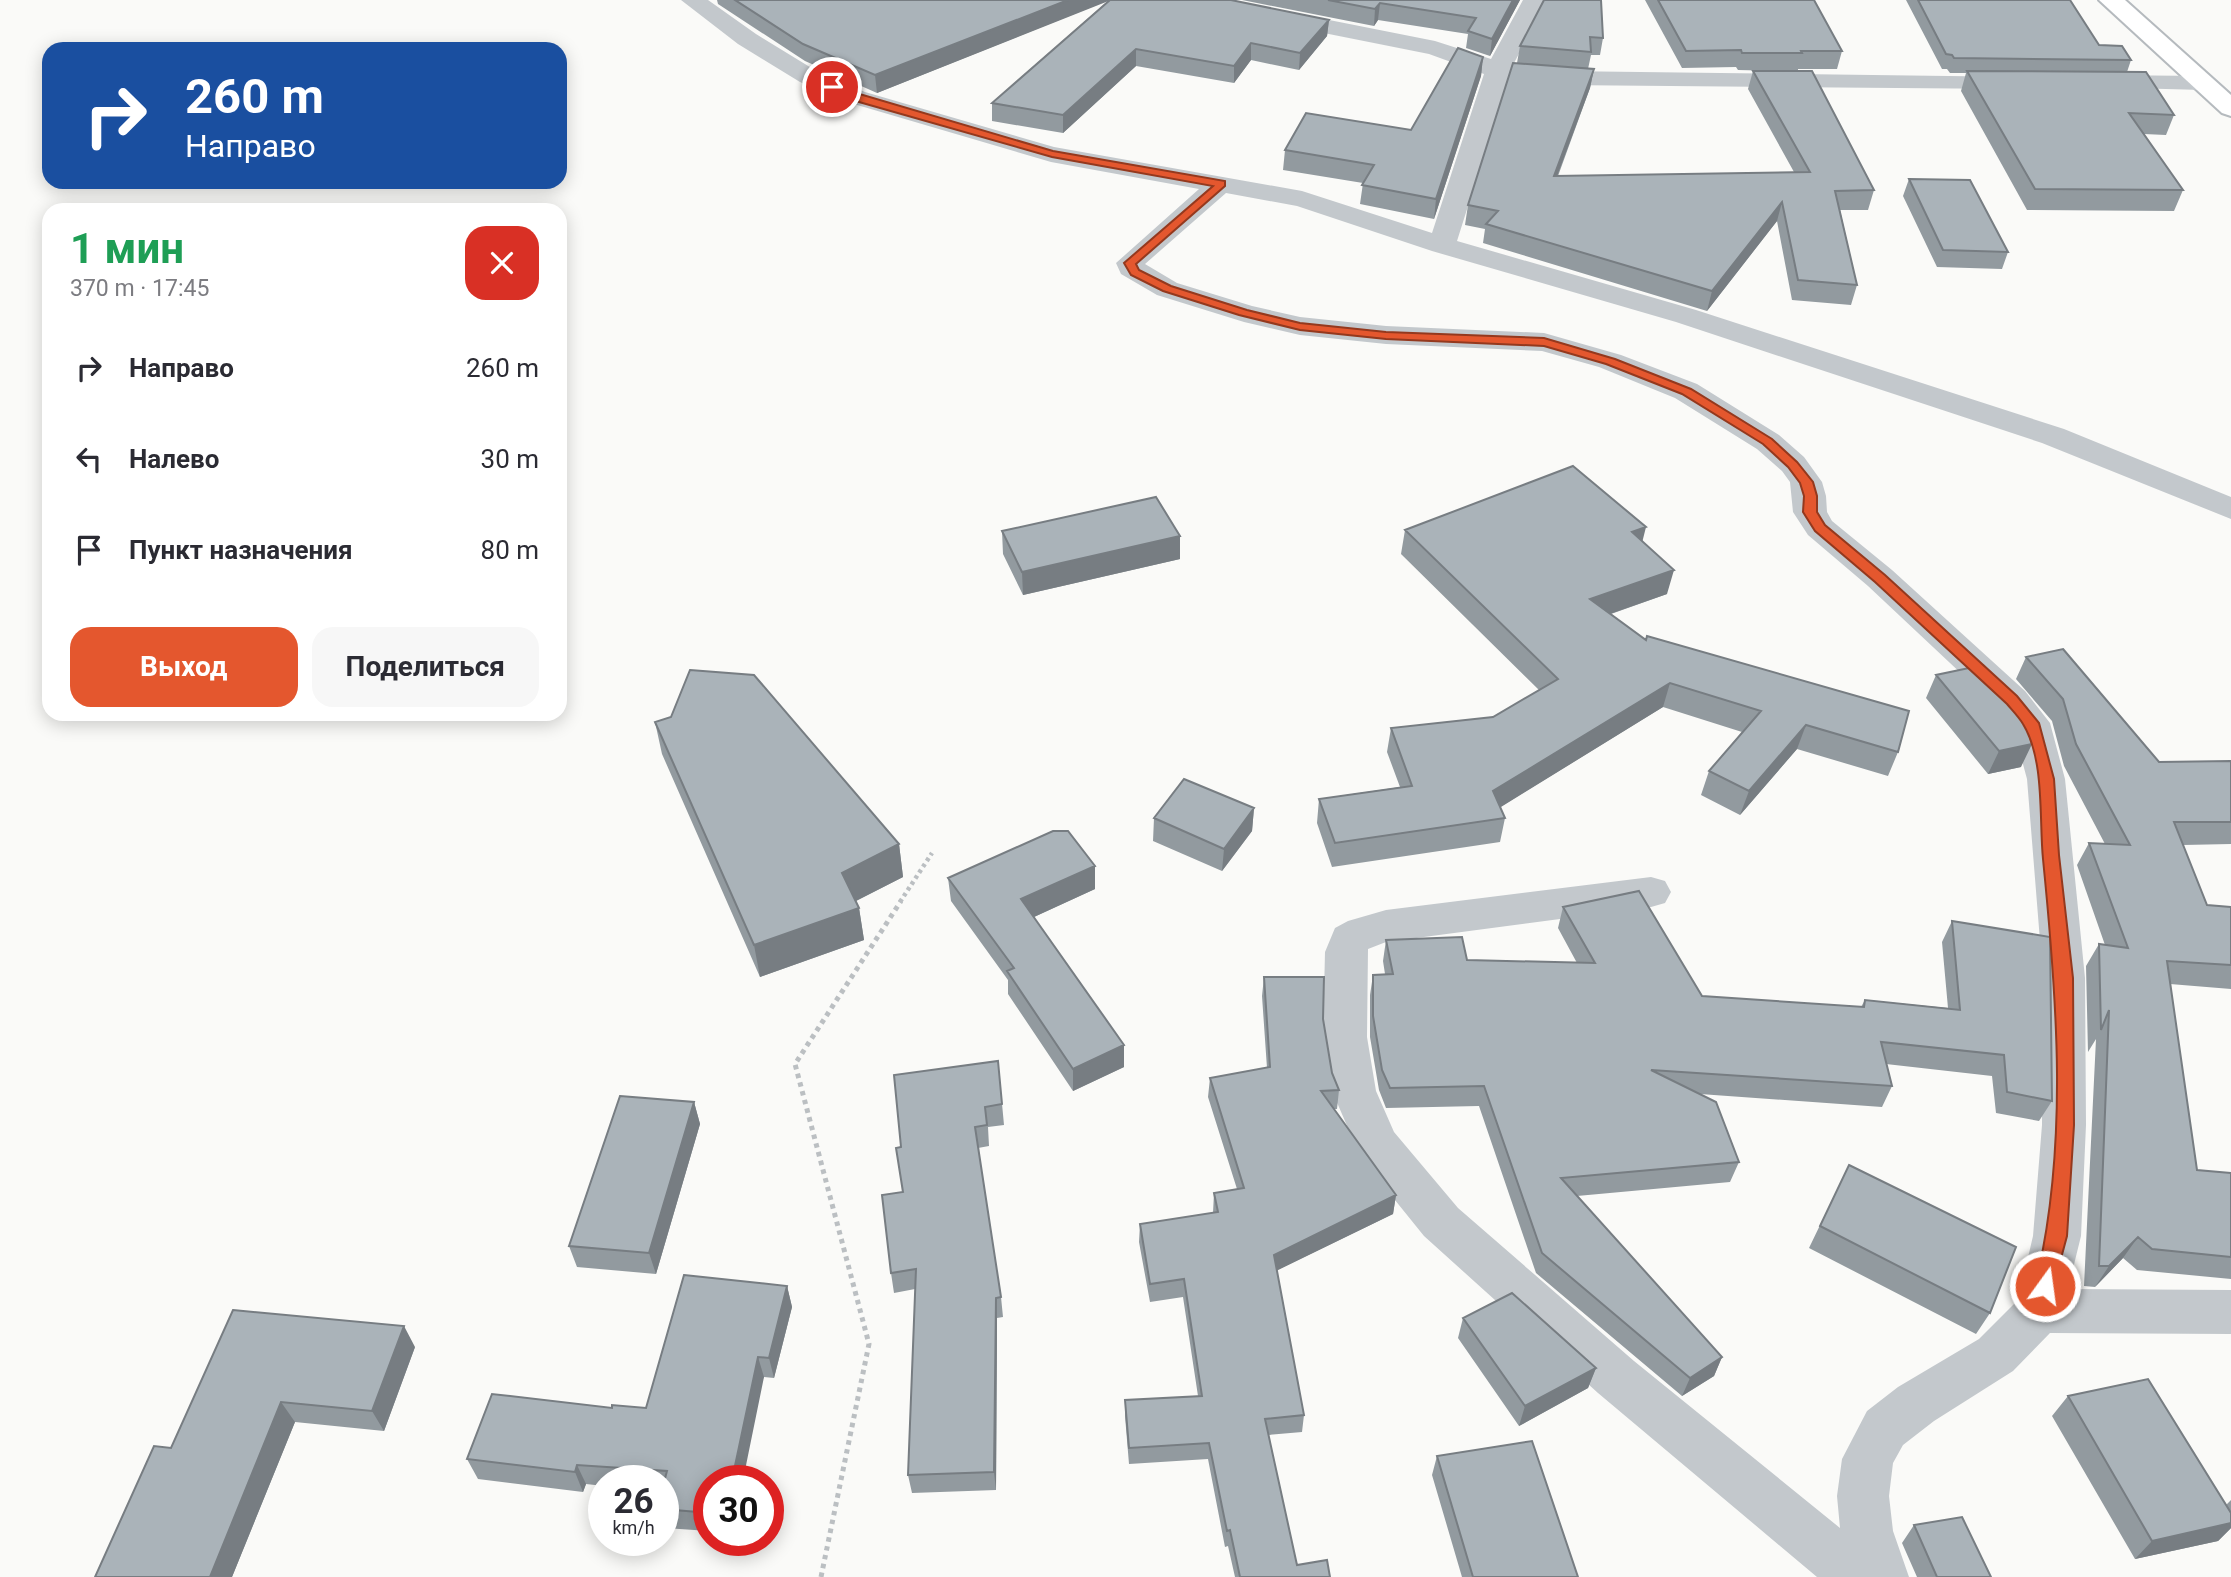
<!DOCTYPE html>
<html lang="ru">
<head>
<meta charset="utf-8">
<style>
	:root { --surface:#fff; --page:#f7f7f7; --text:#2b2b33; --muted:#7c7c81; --accent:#e4572e }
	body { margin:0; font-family:Roboto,sans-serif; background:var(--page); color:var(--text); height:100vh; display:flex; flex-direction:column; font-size:26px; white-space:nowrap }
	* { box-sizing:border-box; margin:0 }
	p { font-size:23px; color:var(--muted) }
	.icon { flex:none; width:38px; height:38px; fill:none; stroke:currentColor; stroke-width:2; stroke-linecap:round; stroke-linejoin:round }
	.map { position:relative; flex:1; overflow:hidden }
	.sheet { position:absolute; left:42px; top:203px; width:525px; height:518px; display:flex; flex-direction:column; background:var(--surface); border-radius:21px; box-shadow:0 4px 18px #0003 }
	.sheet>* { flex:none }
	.hud { position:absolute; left:42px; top:42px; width:525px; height:147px; border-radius:21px; box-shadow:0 4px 18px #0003; background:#1a4fa0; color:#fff; overflow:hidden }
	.speed { position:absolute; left:588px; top:1465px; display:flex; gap:14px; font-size:35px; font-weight:700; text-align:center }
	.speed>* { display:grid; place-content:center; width:91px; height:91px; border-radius:50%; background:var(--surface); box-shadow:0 4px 18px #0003; line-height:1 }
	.speed small { font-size:18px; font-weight:400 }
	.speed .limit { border:10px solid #d22; background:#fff; color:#111 }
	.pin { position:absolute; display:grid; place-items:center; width:60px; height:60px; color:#fff; margin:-30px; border:4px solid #fff; border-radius:50%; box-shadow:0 2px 7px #0007 }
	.me { position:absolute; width:77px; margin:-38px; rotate:14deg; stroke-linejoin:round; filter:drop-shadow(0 0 5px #0008) }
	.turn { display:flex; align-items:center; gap:24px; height:147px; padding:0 28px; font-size:32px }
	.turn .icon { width:91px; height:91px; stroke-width:2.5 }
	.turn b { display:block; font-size:49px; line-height:60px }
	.round { display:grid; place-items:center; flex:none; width:74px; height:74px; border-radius:21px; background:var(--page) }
	.headline { display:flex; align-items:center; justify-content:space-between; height:119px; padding:0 28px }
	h1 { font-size:42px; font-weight:700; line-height:52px; color:#1e9e55 }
	.action { display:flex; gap:14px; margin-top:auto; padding:14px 28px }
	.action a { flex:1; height:80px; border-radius:21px; background:var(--accent); color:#fff; font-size:28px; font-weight:700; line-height:80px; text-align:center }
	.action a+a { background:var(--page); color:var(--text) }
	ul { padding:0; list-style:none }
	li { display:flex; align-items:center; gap:21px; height:91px; padding:0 28px }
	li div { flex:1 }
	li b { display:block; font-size:26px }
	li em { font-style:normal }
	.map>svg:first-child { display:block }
</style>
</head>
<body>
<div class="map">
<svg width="2231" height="1577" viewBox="0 0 2231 1577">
	<rect width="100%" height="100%" fill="#fafaf8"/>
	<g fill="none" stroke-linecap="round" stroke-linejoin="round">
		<g stroke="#b5babe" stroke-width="4">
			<path id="major" d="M2099,0H2125L2231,95V116L2222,113Z"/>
		</g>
		<path stroke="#bbbfc2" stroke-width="4.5" stroke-dasharray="3.5 3.5" stroke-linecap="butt" d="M900,902L932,853"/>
		<path stroke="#bbbfc2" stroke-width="5" stroke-dasharray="4.5 4.5" stroke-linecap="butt" d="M821,1577L869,1344L795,1064L901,901"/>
		<path fill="#c3c8cc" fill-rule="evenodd" d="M681,0H708L756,34L818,72L865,92L1054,147L1302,191L1432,233L1484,74L1429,54L1193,7L1185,5L1181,0H1229L1435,41L1491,59L1523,0H1547L1513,65L1560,71L2024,77L2027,82L2024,87L2015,89L1560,85L1508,79L1457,241L1696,310L2064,429L2231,497V519L2042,443L1676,322L1432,251L1297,206L1226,193L1145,264L1177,283L1252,306L1300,317L1386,326L1544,333L1621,355L1697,384L1779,435L1804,457L1822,482L1826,496L1827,512L1832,521L1892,570L2025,691L2050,723L2065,779L2085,978L2086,1125L2081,1236L2068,1289L2231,1290V1334L2050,1333L2013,1371L1934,1421L1903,1445L1893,1463L1889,1496L1893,1531L1909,1577H1817L1598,1393L1424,1236L1361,1158L1332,1091L1323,1037L1325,952L1335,928L1348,921L1386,910L1651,877L1665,881L1671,892L1665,903L1651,907L1386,942L1368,949L1367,1037L1376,1091L1394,1132L1458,1208L1634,1361L1840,1528L1837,1496L1842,1459L1867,1411L1898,1387L1979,1339L2018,1300L2033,1236L2042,1125L2043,978L2027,779L2013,727L1999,709L1868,586L1808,535L1793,512L1790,482L1782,471L1757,449L1675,398L1599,367L1542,351L1386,344L1300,335L1244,322L1157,295L1121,274L1116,263L1199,189L1051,162L847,102L800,82L738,44Z
			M2100,75L2203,76L2212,78L2215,83L2212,88L2203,90L2091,87L2088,82L2091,77Z"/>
		<use href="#major" fill="#fff" fill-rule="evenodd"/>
	</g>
	<path fill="#929a9f" d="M717,0H1231L1329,20L1327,36L1299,70L1251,60L1234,83L1136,66L1063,133L992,121V103L1109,0L877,93L805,61L718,4Z
		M1242,0H1520L1490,56L1466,48L1468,34L1378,20L1374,26Z
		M1544,0L1603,38L1600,55H1591L1588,69L1517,63L1520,46Z
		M1645,0H1814L1842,51L1837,69H1798V71L1874,190L1868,210H1840L1857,285L1851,305L1792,300L1777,221L1707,311L1483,243L1485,229L1465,225L1468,205L1594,69L1590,88L1558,176L1794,172L1748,89L1753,71H1785L1738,70L1736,67L1682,68Z
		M1906,0H2070L2099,45L2131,60L2127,72L2174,115L2166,135L2144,134L2183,190L2174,211L2027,210L1961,91L1966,73H1950L1947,69H1942Z
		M1483,57L1481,76L1434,219L1360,204L1363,183L1283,170L1285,150L1411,130Z
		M1909,179L2008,252L2002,269L1937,267L1903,196Z
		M1405,530L1642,541L1667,594L1611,614L1646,640L1898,752L1888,776L1797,749L1740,815L1701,795L1709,771L1742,732L1663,707L1500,807L1505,818L1500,842L1332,867L1317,823L1319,799L1400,787L1387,752L1391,728L1493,717L1539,690L1401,554Z
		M1002,531L1180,559L1023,595L1003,554Z
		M2026,657L2159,762L2231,761V844L2183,845L2207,905L2231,907V989L2170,984L2197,1170L2231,1173V1279L2137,1270L2123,1258L2095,1287L2084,1286L2096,1039L2088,1052L2086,966L2099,944L2105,945L2077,865L2089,843L2105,844L2064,766L2052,721L2016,679Z
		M1936,675L2021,767L1988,774L1926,698Z
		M655,722L899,844L903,877L856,901L859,908L864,940L760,977L662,754Z
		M1254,808L1252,831L1222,871L1153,841L1154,818Z
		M948,878L1095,889L1034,917L1124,1067L1073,1091L1008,994V980L951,901Z
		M1563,907L1702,996L1861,1007L1865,1000L1948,1008L1942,942L1952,921L2052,1101L2039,1121L1996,1113L1992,1076L1886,1064L1892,1086L1882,1107L1700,1094L1739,1162L1730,1182L1577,1196L1722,1357L1714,1376L1682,1396L1536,1273L1479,1106L1386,1108L1379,1090L1370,1037V995L1373,975L1385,974L1383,961L1386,940L1467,960L1577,963L1558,928Z
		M1264,977L1323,1019L1332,1073L1339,1090L1337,1109H1334L1396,1195L1393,1214L1277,1270L1304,1415L1302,1432L1268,1435L1297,1565L1330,1577H1235L1228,1546L1225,1547L1208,1459L1129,1464L1125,1416V1400L1198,1396L1183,1297L1150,1302L1139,1242L1140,1224L1213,1213L1214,1193L1237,1189L1208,1097L1210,1078L1267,1068L1262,996Z
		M998,1061L1004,1125L988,1127L989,1146L978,1148L1001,1297L1003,1317L997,1318L996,1490L912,1493L908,1475L915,1289L894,1293L891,1273L903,1192L901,1147Z
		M694,1102L700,1124L656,1274L577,1267L569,1246Z
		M1849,1165L1990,1313L1976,1334L1809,1248Z
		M787,1286L792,1307L774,1378L764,1377L709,1480V1531L665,1528L663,1523V1480H604V1486L586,1484L583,1492L478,1479L467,1459L612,1408H646Z
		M1463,1318L1596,1368L1588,1388L1519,1426L1458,1338Z
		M415,1347L384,1431L295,1422L232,1577H95L171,1448Z
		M2068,1396L2226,1505L2231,1500V1528L2218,1541L2135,1559L2052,1416Z
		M1437,1456L1578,1577H1462L1432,1475Z
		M1914,1525L1991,1577H1917L1902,1543Z"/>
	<path fill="#777d82" d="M1068,0H1111L877,93L875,75Z
		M1513,0H1520L1490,56L1492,39Z
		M1380,3L1378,20L1374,26L1375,9Z
		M1329,20L1327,36L1299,70L1300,53Z
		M1251,43V60L1234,83V66Z
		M1136,49V66L1063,133V115Z
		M1483,57L1481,76L1434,219L1436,199Z
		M1594,69L1590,88L1550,195L1554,176Z
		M1782,202L1777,221L1707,311L1712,291Z
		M1646,527L1640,551L1632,532Z
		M1180,536V559L1023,595L1022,572Z
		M1674,570L1667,594L1584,623L1590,599Z
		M1670,683L1663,707L1488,815L1493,791Z
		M1806,725L1797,749L1740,815L1749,791Z
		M2032,744L2021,767L1988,774L1999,751Z
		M1254,808L1252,831L1222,871L1224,849Z
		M899,844L903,877L846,906L842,873Z
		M1095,866V889L1023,922L1021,899Z
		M859,908L864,940L760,977L754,945Z
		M1124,1045V1067L1073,1091V1069Z
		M694,1102L700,1124L656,1274L649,1253Z
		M1396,1195L1393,1214L1272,1273L1274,1255Z
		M2138,1237L2123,1258L2095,1287L2109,1266Z
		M787,1286L792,1307L774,1378L769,1358Z
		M996,1298L997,1318L996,1490L994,1472Z
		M404,1326L415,1347L384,1431L372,1411Z
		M758,1357L764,1377L743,1480H732Z
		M1722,1357L1714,1376L1682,1396L1690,1378Z
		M1596,1368L1588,1388L1519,1426L1525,1406Z
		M281,1402L295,1422L232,1577H210Z
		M577,1465L586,1484L583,1492L575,1472Z
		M2231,1523V1528L2218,1541L2135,1559L2152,1541Z"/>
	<path fill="#aab3b9" stroke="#777d82" stroke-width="2" d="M735,0H1068L875,75L803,44Z
		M1110,0H1231L1329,20L1300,53L1251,43L1234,66L1136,49L1063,115L992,103Z
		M1328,0H1513L1492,39L1468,31L1476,18L1380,3L1375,9Z
		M1544,0H1601L1603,38L1590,37L1591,52L1520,46Z
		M1658,0H1814L1842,51H1801L1802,53H1742L1741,50L1686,51Z
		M1918,0H2070L2099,45L2122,46L2131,60L1954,58L1952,55L1946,54Z
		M1458,48L1483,57L1436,199L1362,185L1374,165L1285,150L1306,113L1411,130Z
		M1513,63L1594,69L1554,176L1810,172L1753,71H1812L1874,190L1835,191L1857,285L1798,280L1782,202L1712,291L1486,224L1498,211L1468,205Z
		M1967,71L2146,72L2174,115L2129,113L2183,190L2035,189Z
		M1909,179L1970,180L2008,252L1943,250Z
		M1573,466L1646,527L1632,532L1674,570L1590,599L1646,640L1647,636L1909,711L1898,752L1806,725L1749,791L1709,771L1761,711L1670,683L1493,791L1505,818L1335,843L1319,799L1412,786L1391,728L1493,717L1558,679L1405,530Z
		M1156,497L1180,536L1022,572L1002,531Z
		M2063,649L2159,762L2231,761V822H2174L2207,905L2231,907V965L2167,961L2197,1170L2231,1173V1257L2152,1249L2138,1237L2109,1266H2099L2109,1010L2101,1030L2099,944L2128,948L2089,843L2130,845L2076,744L2063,699L2026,657Z
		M1983,665L2021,705L2032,744L1999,751L1936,675Z
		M690,670L754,675L899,844L842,873L859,908L754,945L655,722L671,717Z
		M1184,779L1254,808L1224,849L1154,818Z
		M1053,831H1068L1095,866L1021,899L1124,1045L1073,1069L1007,971L1014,968L948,878Z
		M1639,891L1702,996L1864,1007L1865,1000L1960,1010L1952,921L2050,937L2052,1101L2007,1092L2004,1055L1881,1042L1892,1086L1651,1070L1716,1102L1739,1162L1561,1178L1722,1357L1690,1378L1542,1253L1484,1086L1390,1088L1382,1070L1373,1016V975L1393,974L1386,940L1462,937L1467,960L1595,963L1563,907Z
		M1264,977H1324L1323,1019L1332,1073L1339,1090L1321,1091L1396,1195L1274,1255L1304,1415L1265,1419L1297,1565L1327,1560L1330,1577H1240L1230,1530L1227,1531L1209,1443L1129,1448L1125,1400L1202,1396L1184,1279L1150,1284L1140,1224L1218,1212L1214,1193L1244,1188L1210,1078L1270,1067Z
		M998,1061L1002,1104L985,1107L987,1125L975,1127L1001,1297L996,1298L994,1472L908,1475L916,1269L891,1273L882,1195L903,1192L896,1148L901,1147L894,1075Z
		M620,1096L694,1102L649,1253L569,1246Z
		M1849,1165L2016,1247L1990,1313L1820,1226Z
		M684,1275L787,1286L769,1358L758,1357L732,1480H709V1513L663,1509V1486L667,1471L577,1465L575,1472L467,1459L492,1394L612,1408V1405L646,1408Z
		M1512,1293L1596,1368L1525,1406L1463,1318Z
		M233,1310L404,1326L372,1411L281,1402L210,1577H95L154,1446L171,1448Z
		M2148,1379L2231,1513V1523L2152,1541L2068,1396Z
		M1532,1441L1578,1577H1473L1437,1456Z
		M1962,1517L1991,1577H1937L1914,1525Z"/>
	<path fill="#e4572e" stroke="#94391e" stroke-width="2" d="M829,85L1053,151L1225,181V186L1136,264L1139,270L1171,286L1247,310L1300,323L1386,332L1544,338L1615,359L1691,389L1772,439L1797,462L1813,482L1817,496V512L1825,525L1885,575L2017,696L2039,723L2054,779L2059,855L2073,978L2074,1125L2067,1236L2052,1292L2045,1295L2038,1292L2035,1286C2069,1148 2057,999 2043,859C2039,819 2045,760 2023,724C2019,717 2012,710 2007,704L1875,582L1815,531L1803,512L1804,496L1800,483L1788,467L1763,444L1682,394L1606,364L1544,346L1386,339L1300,330L1239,315L1163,291L1131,275L1124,263L1213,186L1052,157L852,100L829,89Z"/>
</svg>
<div class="speed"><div>26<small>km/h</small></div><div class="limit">30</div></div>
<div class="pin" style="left:832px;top:87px;background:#d93025"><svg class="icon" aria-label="arrive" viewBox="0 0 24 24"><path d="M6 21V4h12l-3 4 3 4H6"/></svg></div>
<svg class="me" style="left:2045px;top:1286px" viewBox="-20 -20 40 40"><circle r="17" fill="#e4572e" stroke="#fff" stroke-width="3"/><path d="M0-11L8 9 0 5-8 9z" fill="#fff"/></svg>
<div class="hud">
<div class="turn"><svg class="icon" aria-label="right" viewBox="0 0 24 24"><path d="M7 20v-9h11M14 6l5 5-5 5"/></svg><div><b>260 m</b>Направо</div></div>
</div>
<section class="sheet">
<div class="headline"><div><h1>1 мин</h1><p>370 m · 17:45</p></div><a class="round" style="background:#d93025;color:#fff"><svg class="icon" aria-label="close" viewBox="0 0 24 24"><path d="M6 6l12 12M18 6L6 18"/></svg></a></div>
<ul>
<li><svg class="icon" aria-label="right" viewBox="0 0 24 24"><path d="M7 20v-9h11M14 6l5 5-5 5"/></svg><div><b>Направо</b></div><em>260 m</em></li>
<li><svg class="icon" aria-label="left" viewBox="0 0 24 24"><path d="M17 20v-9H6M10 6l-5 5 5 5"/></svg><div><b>Налево</b></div><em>30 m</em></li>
<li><svg class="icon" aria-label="arrive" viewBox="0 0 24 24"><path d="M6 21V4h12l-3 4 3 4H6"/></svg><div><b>Пункт назначения</b></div><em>80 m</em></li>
</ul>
<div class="action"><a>Выход</a><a>Поделиться</a></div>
</section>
</div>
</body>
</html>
